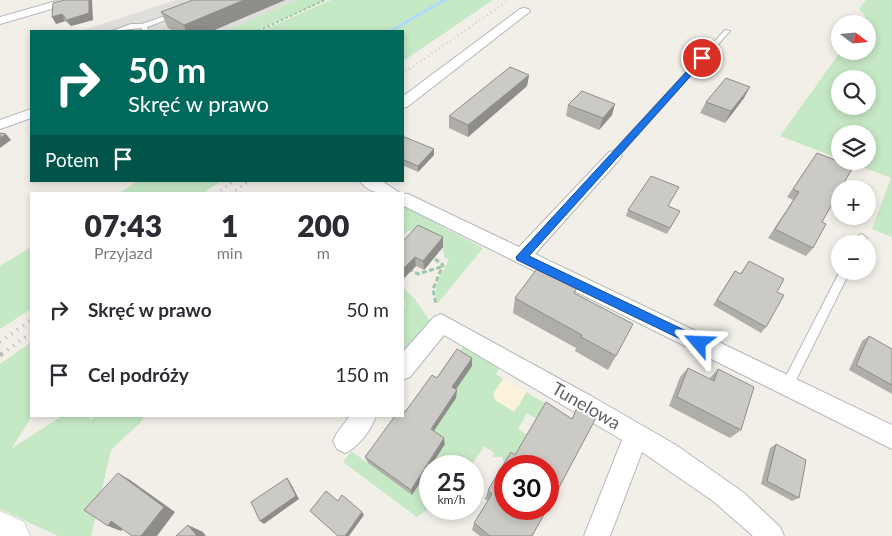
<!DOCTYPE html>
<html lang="pl">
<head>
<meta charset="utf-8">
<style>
	:root { --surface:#fff; --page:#f2f2f3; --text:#2b2b33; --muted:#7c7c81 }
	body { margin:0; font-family:Lato,sans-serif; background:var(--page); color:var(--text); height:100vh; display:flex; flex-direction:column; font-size:19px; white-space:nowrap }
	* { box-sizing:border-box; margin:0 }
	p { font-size:16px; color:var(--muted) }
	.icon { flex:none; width:28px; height:28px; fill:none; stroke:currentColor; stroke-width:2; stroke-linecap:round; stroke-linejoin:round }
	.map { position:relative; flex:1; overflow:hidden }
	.sheet { position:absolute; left:30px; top:192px; width:374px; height:225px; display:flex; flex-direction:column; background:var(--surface); border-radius:0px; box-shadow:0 2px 8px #0003 }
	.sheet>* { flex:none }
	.banner { position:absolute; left:30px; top:30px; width:374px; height:152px; border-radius:0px; box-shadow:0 2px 8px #0003; background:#00695c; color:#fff; overflow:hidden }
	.needle { width:32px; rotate:106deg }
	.buttons { position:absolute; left:831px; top:15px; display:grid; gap:10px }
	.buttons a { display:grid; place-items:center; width:45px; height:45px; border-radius:50%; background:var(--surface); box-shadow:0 2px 8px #0003; font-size:25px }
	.speed { position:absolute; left:419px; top:455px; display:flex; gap:10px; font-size:25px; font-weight:700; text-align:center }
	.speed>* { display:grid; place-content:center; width:65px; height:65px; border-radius:50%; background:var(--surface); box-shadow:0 2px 8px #0003; line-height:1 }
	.speed small { font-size:12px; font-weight:400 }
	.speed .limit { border:8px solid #d22; background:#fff; color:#111 }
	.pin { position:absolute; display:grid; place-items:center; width:42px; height:42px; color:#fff; margin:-21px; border:2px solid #fff; border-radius:50%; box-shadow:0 1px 5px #0007 }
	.me { position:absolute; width:55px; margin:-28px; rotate:296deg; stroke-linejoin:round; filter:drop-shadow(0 0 4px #0008) }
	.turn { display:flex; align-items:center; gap:18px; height:105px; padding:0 15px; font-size:22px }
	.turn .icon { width:65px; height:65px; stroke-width:2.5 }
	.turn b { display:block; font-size:35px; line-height:42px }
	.then { display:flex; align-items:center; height:48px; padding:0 15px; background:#0003; gap:10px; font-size:19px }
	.eta { display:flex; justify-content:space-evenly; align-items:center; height:85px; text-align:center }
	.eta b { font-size:30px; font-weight:800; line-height:35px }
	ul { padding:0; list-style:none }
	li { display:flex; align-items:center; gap:15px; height:65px; padding:0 15px }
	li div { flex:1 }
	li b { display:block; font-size:19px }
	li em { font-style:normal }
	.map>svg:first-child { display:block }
</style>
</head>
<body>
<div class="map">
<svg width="892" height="536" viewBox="0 0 892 536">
	<rect width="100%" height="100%" fill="#f1efe8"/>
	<path fill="#e0deda" d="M176,0H296L226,31H80Z"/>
	<path fill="#c5e8c5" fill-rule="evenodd" d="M296,0H325L255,31H226Z
		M331,0H493L403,61L402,31H261Z
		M866,0H892V237L872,229L891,178L847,161H868V134H840V159L780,136L841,51H868V24H861L866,16L859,9ZM840,79H868V106H840Z
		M138,181H221L202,194H118Z
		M403,206L483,248L438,303C431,287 442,274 449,260L444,257L443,247L409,230L403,237Z
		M31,247V309L0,329V266Z
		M403,288L414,298L430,321L403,354V310L406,303L403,301Z
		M31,342L32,416L11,449L62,416H89L90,420L95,416H142L143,420L111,450L91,536H58L0,509V364Z
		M463,346L500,368L496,374L503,379L494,392V398L519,406L526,392L571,419L538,420L527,413L518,429L529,436L515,460L505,465L502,457H493L494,453L484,446L471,466H430L446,442L429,430L432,383L454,353L458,355Z
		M351,451L412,495L430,467V509H444L442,511L439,509L427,510L417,517L343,462Z"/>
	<path fill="#fbf3d9" d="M503,379L526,392L514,412L498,402L494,398V393Z"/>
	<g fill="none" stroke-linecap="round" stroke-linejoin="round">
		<path fill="#aadaff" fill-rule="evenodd" d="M442,0H447L393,31H388Z"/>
		<g stroke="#b5b8bc" stroke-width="2">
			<path id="lane" d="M177,12L179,13V15L147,27L148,31H144L141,28L112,31L131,24H142Z
				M725,30L730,31L617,158H611V154Z
				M862,234L867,238L864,244H854L859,235Z
				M840,271H850L791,390L787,392L783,390L781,386L783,382Z"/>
		</g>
		<g stroke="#b5b8bc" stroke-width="2">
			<path id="street" d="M60,0H77L76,2L0,24V17Z
				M524,8L528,9L530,11L528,13L407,107L402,108V97L520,9Z
				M31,109V118L0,129V120Z
				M614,151L619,152L622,156L619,160L535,254L892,425V449L402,205V194C388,194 369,195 360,181H382L400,193L408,194L519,247L609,152Z
				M441,314L591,396L676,445L744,493L780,527L784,536H753L713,501L642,452L610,536H584L622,440L444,335L410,377L402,380V353L434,317Z
				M350,416H376C371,430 359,447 345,453L337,449L333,441L337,433Z"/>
		</g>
		<g stroke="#b6babf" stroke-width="1">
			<path id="secondary" d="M0,511L24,522L30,536H0Z"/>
		</g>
		<path stroke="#9cc7a9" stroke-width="2" stroke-dasharray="3 2" stroke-linecap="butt" d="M258,31L325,0"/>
		<path stroke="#9cc7a9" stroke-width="3" stroke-dasharray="5 2.5" stroke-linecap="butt" d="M435,259L443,265L433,289L436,304
			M402,265L418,274L441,267"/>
		<use href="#lane" fill="#fff" fill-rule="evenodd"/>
		<use href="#street" fill="#fff" fill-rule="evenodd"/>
		<use href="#secondary" fill="#fff" fill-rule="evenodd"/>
		<path stroke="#b6b7b8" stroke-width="2.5" stroke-dasharray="0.5 4" stroke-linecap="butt" d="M402,74L509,0"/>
		<path stroke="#b6b7b8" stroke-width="3" stroke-dasharray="1 5" stroke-linecap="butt" d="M216,194L234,181
			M231,194L249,181"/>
		<path stroke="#b6b7b8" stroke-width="4" stroke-dasharray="1 6" stroke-linecap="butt" d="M0,342L31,320
			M2,354L31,333"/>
		<path stroke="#b6b7b8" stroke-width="5" stroke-dasharray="2 8" stroke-linecap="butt" d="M0,355L4,353"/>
	</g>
	<path fill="#afaea9" d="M193,0H285L212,31H174L168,28L161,12Z
		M53,3L93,20L71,26L65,21L56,24Z
		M529,75L527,86L468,137L449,128V116Z
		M744,98L725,123L700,113L706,102Z
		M568,105L612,115L599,130L566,116Z
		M402,136L434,149V155L418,172L402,165Z
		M817,153L822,222L813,248L806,256L768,238L793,200L787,197Z
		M668,206L680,211L667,234L626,216L628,210Z
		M443,237V247L424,270L416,266L402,280V242Z
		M749,261L777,292L766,327L761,333L713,305L735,271L740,274Z
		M576,294L616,356L608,370L575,351L576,348L513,313L515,298Z
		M869,336L892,349V394L849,370L862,341Z
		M472,366L456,389V398L434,431L445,444L412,495L368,463L365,457L437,378Z
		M688,368L709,379L718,369L741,430L730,438L669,406L680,377Z
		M577,408L532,536H480L472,530L474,523L488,501L485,499L488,490L515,455L572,418Z
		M776,444L799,498L792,501L761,484L770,448Z"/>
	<path fill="#8f8d8a" d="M89,0H92L93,20L71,26L67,20Z
		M244,0H285L212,31H186L184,25Z
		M62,14L65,21L56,24L52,17Z
		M529,75L527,86L468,137V125Z
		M750,87L744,98L725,123L731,111Z
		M615,104L612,115L599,130L603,118Z
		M6,134L11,140L0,148V138Z
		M434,149V155L418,172V166Z
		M443,237V247L424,270L423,261Z
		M415,257L416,266L402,280V270Z
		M472,358V366L452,395V387Z
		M457,390L456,398L431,435V429Z
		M444,438L445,444L412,495L411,490Z
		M118,473L130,480L175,512L157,536H141Z
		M287,478L290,482L299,499L264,524L260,521Z
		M362,512L364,515L349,536H345Z
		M111,521L125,526L121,531L108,526Z
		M188,525L203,532L206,536H197Z"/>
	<path fill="#cccac5" stroke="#8f8d8a" d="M64,0H89V13L67,20L62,14L52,17L53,3Z
		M193,0H244L184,25L161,12Z
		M510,67L529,75L468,125L449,116Z
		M726,78L750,87L731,111L706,102Z
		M582,91L615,104L603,118L568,105Z
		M0,133L6,134L0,138Z
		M402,136L434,149L418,166L402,159Z
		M817,153L853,167L822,222L826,224L813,248L775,229L799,192L793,189Z
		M651,176L679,187L668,206L680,211L670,228L628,210Z
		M418,225L443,237L423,261L415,257L402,270V242Z
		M749,261L784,279L777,292L784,295L766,327L717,300L735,271L741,274Z
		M539,266L579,285L574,293L633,324L616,356L581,337L582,335L515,298Z
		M869,336L892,349V385L856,365Z
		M457,349L472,358L452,387L457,390L431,429L444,438L411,490L365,457L395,416H402V410L405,412L432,375L437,378Z
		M688,368L714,381L718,369L754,387L741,430L677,397Z
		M546,402L572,419L577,408L596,418L548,508V466H505V509H547L532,536H490L474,523L492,494L488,490L511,452L515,455Z
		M776,444L806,460L799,498L767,481Z
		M118,473L164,507L141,536H132L111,521L108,526L84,510Z
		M287,478L296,496L260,521L251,502Z
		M326,491L338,501L342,495L362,512L345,536H338L310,511Z
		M188,525L197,536H176Z"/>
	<path fill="#1a73e8" stroke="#114b97" d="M702,56L706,58L705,60L529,256L703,339L705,343L703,347L699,348L517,260L516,257L700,57Z"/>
	<g text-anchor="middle" stroke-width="4" stroke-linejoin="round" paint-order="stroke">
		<g font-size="18" fill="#5f6368" stroke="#fff">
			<text transform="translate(586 406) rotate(30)" y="6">Tunelowa</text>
		</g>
	</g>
</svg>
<div class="buttons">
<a><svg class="needle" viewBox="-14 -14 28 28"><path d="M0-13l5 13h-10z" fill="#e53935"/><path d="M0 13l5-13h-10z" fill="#7c7c81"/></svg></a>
<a><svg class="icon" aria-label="search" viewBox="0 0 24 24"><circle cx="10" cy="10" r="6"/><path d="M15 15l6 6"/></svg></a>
<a><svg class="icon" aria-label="layers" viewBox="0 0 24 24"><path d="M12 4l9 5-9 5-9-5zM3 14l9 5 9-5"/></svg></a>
<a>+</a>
<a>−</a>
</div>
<div class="speed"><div>25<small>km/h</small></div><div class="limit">30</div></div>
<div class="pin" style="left:702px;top:58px;background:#d93025"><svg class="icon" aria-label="arrive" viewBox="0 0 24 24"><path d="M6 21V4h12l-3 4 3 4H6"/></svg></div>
<svg class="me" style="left:699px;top:343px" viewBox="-20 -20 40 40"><path d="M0-17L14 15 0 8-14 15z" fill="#1a73e8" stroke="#fff" stroke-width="4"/></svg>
<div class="banner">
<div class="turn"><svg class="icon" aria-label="right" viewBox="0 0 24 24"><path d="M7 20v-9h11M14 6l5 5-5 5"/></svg><div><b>50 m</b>Skręć w prawo</div></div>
<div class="then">Potem<svg class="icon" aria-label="arrive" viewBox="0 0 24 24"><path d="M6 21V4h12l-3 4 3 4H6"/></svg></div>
</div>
<section class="sheet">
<div class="eta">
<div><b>07:43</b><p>Przyjazd</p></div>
<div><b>1</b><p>min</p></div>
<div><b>200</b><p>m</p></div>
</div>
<ul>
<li><svg class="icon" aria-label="right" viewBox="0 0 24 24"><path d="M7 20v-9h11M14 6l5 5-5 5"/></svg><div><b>Skręć w prawo</b></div><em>50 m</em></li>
<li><svg class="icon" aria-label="arrive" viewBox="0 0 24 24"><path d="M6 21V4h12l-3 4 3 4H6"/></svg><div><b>Cel podróży</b></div><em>150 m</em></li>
</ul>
</section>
</div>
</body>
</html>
